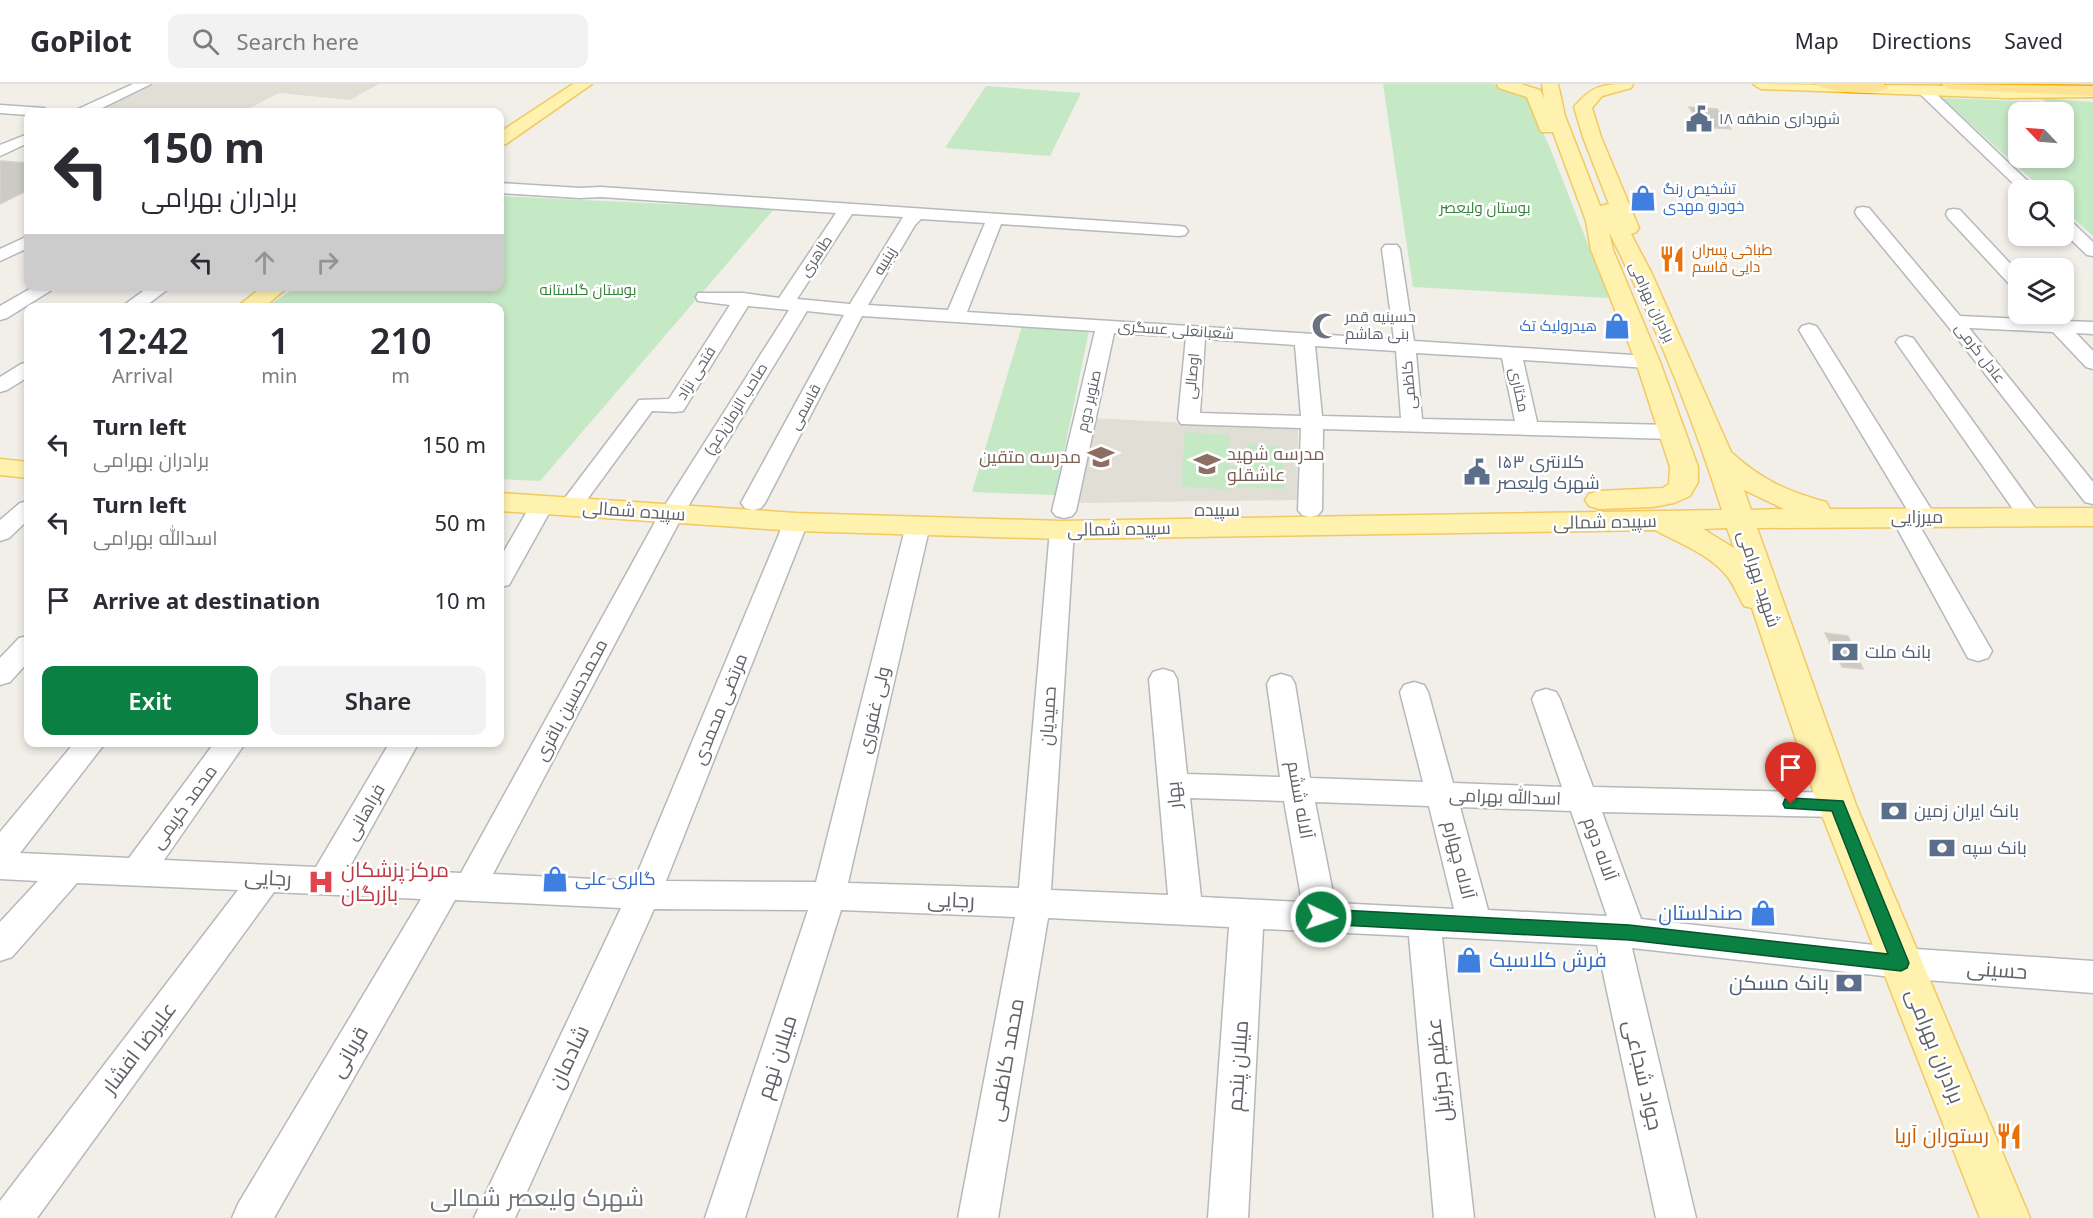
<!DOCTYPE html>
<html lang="en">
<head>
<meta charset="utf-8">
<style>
	:root { --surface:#fff; --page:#f2f2f3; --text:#2b2b33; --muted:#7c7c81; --line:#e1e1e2; --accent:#0b8043 }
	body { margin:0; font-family:"Noto Sans",Cairo,sans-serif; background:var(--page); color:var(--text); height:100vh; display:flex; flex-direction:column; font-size:22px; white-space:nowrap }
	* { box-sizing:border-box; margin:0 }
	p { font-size:20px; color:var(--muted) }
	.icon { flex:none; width:33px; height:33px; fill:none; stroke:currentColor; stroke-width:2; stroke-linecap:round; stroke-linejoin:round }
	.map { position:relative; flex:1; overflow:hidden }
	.details { position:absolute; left:24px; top:219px; width:480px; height:444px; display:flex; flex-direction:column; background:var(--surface); border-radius:12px; box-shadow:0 3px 9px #0003 }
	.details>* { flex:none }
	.hud { position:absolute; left:24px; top:24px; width:480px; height:183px; border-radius:12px; box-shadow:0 3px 9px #0003; background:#fff; color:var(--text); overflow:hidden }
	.needle { width:39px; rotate:295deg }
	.tools { position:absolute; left:2008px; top:18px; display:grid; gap:12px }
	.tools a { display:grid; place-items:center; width:66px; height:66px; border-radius:12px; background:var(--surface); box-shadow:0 3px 9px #0003; font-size:30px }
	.pin { position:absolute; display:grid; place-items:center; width:51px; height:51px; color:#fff; margin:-62px -26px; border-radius:50% 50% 50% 0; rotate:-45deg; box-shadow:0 0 6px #0007 }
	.pin .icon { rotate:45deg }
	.me { position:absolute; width:66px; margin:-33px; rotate:93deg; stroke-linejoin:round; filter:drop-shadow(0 0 4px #0008) }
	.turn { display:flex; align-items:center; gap:21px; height:126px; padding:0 18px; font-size:27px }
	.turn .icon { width:78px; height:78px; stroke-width:2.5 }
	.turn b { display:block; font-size:42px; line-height:51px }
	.lanes { display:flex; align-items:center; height:57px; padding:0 18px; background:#0003; justify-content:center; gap:30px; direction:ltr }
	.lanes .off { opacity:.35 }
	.eta { display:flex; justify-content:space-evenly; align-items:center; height:102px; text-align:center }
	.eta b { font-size:36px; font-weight:600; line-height:42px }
	.cta { display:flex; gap:12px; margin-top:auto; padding:12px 18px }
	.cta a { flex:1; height:69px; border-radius:12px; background:var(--accent); color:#fff; font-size:24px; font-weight:600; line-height:69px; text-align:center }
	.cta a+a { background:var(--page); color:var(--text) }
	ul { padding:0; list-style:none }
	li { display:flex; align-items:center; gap:18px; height:78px; padding:0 18px }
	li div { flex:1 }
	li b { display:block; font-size:22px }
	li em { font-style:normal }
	header { display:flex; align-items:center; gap:36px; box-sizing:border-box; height:84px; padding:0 30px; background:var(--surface); border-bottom:2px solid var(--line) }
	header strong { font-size:28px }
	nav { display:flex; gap:33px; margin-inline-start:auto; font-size:21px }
	.search { width:420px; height:54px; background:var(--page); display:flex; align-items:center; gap:15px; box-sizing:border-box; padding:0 21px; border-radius:12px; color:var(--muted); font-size:22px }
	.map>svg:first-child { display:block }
</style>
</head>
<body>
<header>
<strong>GoPilot</strong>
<div class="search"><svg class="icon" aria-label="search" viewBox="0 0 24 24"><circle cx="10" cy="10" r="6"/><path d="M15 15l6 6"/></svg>Search here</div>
<nav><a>Map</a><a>Directions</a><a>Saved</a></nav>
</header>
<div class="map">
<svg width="2093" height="1134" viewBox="0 0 2093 1134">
	<rect width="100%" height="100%" fill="#f1efe8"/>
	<path fill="#e1ded6" d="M154,0H379L350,16L279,9L242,28H93Z
		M1092,334L1298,345L1297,416L1081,419L1076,412Z"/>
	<path fill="#c5e8c5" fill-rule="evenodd" d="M1383,0H1492L1526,10L1550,64L1609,214L1413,203Z
		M986,2L1081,9L1050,72L945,64Z
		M1942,14L2045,18L2041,14L2093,18V152L2064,126V106H2043ZM2019,28H2064V74H2019Z
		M500,112L774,125L540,397L500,395V224H265L296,203L500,202Z
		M1023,239L1090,242L1055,411L972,408Z
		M1185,348L1230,351V406L1181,402Z
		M1247,360L1282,363L1284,405L1247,403V388L1246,404L1231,403V382L1247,383Z"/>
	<path fill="#cccac5" stroke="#d6d1c6" stroke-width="1.5" d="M1689,23L1717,25L1731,45L1701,43Z
		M0,77L28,79V106L0,120Z
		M1825,549L1848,552L1863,585L1842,583Z"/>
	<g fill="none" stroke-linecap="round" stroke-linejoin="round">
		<g stroke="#b5b8bc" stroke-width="3">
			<path id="minor" d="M133,0H151L94,28H76L78,25Z
				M1924,2L1929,3L2037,106H2020L1919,9L1917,6L1919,3Z
				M0,21L44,24L51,28H28V31L0,29Z
				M28,50V59L0,72V61Z
				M500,99L580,104L601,103L1179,142L1185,143L1188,147L1185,151L1179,152L1001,140L967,228L1394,255L1382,165L1385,161H1397L1400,165L1414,257L1648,272L1655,274L1658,278L1655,282L1648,284L1523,276L1537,338L1672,341L1680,343L1683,348L1680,353L1672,355L1323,345L1322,426L1318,431L1310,433L1302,431L1298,426L1301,344L1181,340L1178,335L1186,253L1114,249L1076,427L1072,432L1064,434L1056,432L1052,427L1095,247L862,232L765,419L761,424L753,426L745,424L741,419L844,231L807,227L684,429L493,790L634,797L784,438L788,433L796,430L804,433L808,438L666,797L816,798L906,441L910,436L918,433L926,436L930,441L848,799L1019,804L1050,446L1053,441L1062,438L1071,441L1074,446L1051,806L1168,811L1149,595L1153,588L1163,585L1173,588L1177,595L1187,690L1280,693L1267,600L1271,593L1281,590L1291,593L1295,600L1310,694L1423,698L1400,608L1404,601L1414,598L1424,601L1428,608L1453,699L1562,703L1532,615L1536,608L1546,605L1556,608L1560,615L1593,703L1837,709L1848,712L1852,721L1848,730L1837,733L1602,728L1641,835L1901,864L2093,877V909L1901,894L1632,864L1696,1134H1656L1597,861L1442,853L1474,1134H1434L1409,852L1263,845L1248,1134H1208L1229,843L1048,834L998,1134H958L1015,833L841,826L745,1134H705L808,826L654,825L515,1134H474L621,824L455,816L274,1134H232L238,1120L421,815L274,808L37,1134H0V1117L238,806L77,799L12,873L0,877V838L38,797L0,795V748L75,658H106L20,769L129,774L215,658H246L164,776L316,783L390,658H419L349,784L461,789L660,429L789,226L748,222L683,327L675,328L652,327L578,428L570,430L562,428L558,423L639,316L669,315L730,221L698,217L696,213L698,209H743L779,214L836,129L601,113L580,114L500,109ZM852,130L903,133L850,220L797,215ZM921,135L985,139L948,226L868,221L915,141ZM1205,255L1295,261L1301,332L1200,329ZM1315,262L1396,267L1401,334L1322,332ZM1416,269L1502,274L1515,337L1422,335ZM1190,714L1284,717L1302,818L1201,813ZM1315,718L1429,722L1454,825L1335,819ZM1460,723L1571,727L1607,832L1488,826Z
				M1863,123L1869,124L1960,232L2044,236L2046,232C2054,230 2059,231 2064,237L2093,238V250L2076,249L2093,267V285L2086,283L2053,248L1969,244L2093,398V420L2085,418L1947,241L1857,132L1855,128L1857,124Z
				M1954,125L1960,126L2019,189V206L2013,204L1948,134L1946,130L1948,126Z
				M2064,135L2070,136L2093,158V172L2087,171L2064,149Z
				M28,152V164L0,177V165Z
				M35,202H58L7,234L0,236V222Z
				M150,202H172L143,224H120Z
				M1809,240L1816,242L1819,246L1936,433L1932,438L1918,439L1992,567L1988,574L1978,577L1968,574L1891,433L1895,428L1908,427L1799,246L1802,242Z
				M1906,252L1913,254L2038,428L2042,433L2038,438L2030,440L2022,438L1896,258L1899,254Z
				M28,278V293L7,306L0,308V293L21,280Z
				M541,415L549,417L553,422L509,501L500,503V474L533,417Z
				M28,417V436L9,454L0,457V436L20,419Z
				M28,552V578L10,598L0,601V574L19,554Z"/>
		</g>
		<g stroke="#f2c960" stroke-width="3">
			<path id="major" d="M573,0H592L506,60L500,61V48Z
				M1497,0H1521L1540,6L1544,14L1542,0H1558L1565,32L1600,122L1609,120L1583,53L1574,23C1593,0 1604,0 1633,0L1631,4L1602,12L1592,24L1601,53L1639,144L1636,148L1631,150L1652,190L1731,368C1762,396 1786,407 1826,418L1830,425L2093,424V442L1757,444L1856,721L2030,1134H1980L1818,721L1752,524L1744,522C1738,512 1734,501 1727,492C1708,469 1680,460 1655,446L1062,455L796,447L500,427V409L796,429L1062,437L1722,426C1692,331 1654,237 1609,148L1613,166L1660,278L1698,383V398L1690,412L1674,419L1653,423L1599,425L1589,422L1585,416L1589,410L1599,407L1663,404L1669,400L1670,383L1636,278L1591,166L1586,137L1553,48H1541L1527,13L1499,4ZM1744,406L1784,425L1751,426ZM1727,444L1734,464L1703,445Z
				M1753,0L2093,3V13L2007,14L1761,5Z
				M263,202H289L263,224H236Z
				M0,375L28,378V394L0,391Z"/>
		</g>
		<g stroke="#f9ab00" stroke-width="3">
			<path id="highway" d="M1816,0H1884L1888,4C1882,12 1822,8 1816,0Z
				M1941,0L2093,2V12L1949,5Z"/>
		</g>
		<use href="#minor" fill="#fff" fill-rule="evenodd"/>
		<use href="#major" fill="#fff2af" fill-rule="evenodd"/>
		<use href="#highway" fill="#fde293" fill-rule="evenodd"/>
	</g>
	<path fill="#0b8043" stroke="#07532c" stroke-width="1.5" d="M1791,714L1843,717L1909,879L1907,884L1901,887L1629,856L1321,840L1315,838L1312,833L1315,828L1321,825L1629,841L1888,870L1832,727L1785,724L1783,720L1785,715Z"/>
	<defs>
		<g id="civic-bare" transform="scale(2.07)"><path d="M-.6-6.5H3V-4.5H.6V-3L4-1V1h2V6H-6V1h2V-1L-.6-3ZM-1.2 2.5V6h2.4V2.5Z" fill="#5c6f8a" stroke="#fff" stroke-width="2.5" paint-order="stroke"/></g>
		<g id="shop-bare" transform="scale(2.07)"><path d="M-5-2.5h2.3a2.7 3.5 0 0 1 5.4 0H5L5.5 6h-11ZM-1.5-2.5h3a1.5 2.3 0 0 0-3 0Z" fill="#3f7fe0" stroke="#fff" stroke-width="2.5" paint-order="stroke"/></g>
		<g id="restaurant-bare" transform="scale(2.07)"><path d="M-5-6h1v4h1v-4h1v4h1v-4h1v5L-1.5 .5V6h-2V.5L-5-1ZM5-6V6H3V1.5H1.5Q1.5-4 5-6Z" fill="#e8710a" stroke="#fff" stroke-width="2.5" paint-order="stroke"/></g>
		<g id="mosque-bare" transform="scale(2.07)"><path d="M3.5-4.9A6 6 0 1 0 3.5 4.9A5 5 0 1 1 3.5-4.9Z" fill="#6b7280" stroke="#fff" stroke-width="2.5" paint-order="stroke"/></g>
		<g id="school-bare" transform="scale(2.07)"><path d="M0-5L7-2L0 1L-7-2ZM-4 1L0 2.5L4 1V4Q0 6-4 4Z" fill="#8d6e63" stroke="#fff" stroke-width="2.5" paint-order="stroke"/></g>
		<g id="bank-bare" transform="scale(2.07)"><path d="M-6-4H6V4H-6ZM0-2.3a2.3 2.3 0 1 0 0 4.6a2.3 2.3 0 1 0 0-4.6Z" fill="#5c6f8a" stroke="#fff" stroke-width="2.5" paint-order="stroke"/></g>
		<g id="hospital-bare" transform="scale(2.07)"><path d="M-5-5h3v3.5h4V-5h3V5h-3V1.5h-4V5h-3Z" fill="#e0444e" stroke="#fff" stroke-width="2.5" paint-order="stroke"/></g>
	</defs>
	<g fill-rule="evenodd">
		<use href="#civic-bare" x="1699" y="35"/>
		<use href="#shop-bare" x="1643" y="114"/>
		<use href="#restaurant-bare" x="1672" y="175"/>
		<use href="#mosque-bare" x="1325" y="242"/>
		<use href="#shop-bare" x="1617" y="242"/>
		<use href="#school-bare" x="1101" y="373"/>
		<use href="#school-bare" x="1207" y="380"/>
		<use href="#civic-bare" x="1477" y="388"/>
		<use href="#bank-bare" x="1845" y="568"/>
		<use href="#bank-bare" x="1894" y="727"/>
		<use href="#bank-bare" x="1942" y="764"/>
		<use href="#shop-bare" x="555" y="795"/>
		<use href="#hospital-bare" x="321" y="798"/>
		<use href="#shop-bare" x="1763" y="829"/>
		<use href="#shop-bare" x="1469" y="876"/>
		<use href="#bank-bare" x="1849" y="899"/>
		<use href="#restaurant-bare" x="2009" y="1052"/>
	</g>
	<g text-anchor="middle" stroke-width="5" stroke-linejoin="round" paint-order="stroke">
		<g font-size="15" fill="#4e5e75" stroke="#fff" text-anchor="start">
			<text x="1719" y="40">شهرداری منطقه ۱۸</text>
		</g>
		<g font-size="15" fill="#366cbe" stroke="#fff" text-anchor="start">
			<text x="1663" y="110">تشخیص رنگ<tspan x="1663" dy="17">خودرو مهدی</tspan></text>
			<text x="1597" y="247" text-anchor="end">هیدرولیک تک</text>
		</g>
		<g font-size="15" fill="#348238" stroke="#fff">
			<text x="1485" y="129">بوستان ولیعصر</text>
			<text x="588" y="211">بوستان گلستانه</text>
		</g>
		<g font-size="15" fill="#c56008" stroke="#fff" text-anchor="start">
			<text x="1692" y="171">طباخی پسران<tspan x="1692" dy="17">دایی قاسم</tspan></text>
		</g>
		<g font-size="15" fill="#5f6368" stroke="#fff">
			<text transform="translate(816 172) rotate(-56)" y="5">طاهری</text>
			<text transform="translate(885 177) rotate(-59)" y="5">زینبیه</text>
			<text transform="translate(1652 218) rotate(65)" y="5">برادران بهرامی</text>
			<text transform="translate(1176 246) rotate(4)" y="5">شعبانعلی عسگری</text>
			<text transform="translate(1980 269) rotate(52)" y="5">عادل کرمی</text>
			<text transform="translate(696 289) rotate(-58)" y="5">فتحی نزاد</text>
			<text transform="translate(1192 292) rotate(-85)" y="5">اوصالی</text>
			<text transform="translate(1409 301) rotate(-95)" y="5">کاظمی</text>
			<text transform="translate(1519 306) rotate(78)" y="5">مختاری</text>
			<text transform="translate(1089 317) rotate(-77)" y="5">صنوبر دوم</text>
			<text transform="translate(805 323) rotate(-62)" y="5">قاسمی</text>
			<text transform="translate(736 325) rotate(-58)" y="5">صاحب الزمان(عج)</text>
		</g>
		<g font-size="15" fill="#5b616d" stroke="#fff" text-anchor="start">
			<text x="1345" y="238">حسینیه قمر<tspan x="1345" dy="17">بنی هاشم</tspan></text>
		</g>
		<g font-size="18" fill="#785e54" stroke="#fff" text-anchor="start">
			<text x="1227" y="376">مدرسه شهید<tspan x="1227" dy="21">عاشقلو</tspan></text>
			<text x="1081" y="379" text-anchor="end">مدرسه متقین</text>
		</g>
		<g font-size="18" fill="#4e5e75" stroke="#fff" text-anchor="start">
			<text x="1497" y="384">کلانتری ۱۵۳<tspan x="1497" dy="21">شهرک ولیعصر</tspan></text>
			<text x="1865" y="574">بانک ملت</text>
			<text x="1914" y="733">بانک ایران زمین</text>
			<text x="1962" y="770">بانک سپه</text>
		</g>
		<g font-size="18" fill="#5f6368" stroke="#fff">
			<text x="1217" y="432">سپیده</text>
			<text transform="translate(634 427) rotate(4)" y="6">سپیده شمالی</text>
			<text x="1917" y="439">میرزایی</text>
			<text transform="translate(1605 438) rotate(-1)" y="6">سپیده شمالی</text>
			<text transform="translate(1119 445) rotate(-1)" y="6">سپیده شمالی</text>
			<text transform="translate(1759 495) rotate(72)" y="6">شهید بهرامی</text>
			<text transform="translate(571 616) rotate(-62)" y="6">محمدحسین باقری</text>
			<text transform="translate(720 625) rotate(-68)" y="6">مرتضی محمدی</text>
			<text transform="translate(874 626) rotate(-77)" y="6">ولی غفوری</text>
			<text transform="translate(1048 632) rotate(-86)" y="6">حمیدیان</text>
			<text transform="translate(1174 711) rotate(-96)" y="6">بهار</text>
			<text transform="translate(1505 713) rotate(2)" y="6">اسدالله بهرامی</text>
			<text transform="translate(1300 716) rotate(80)" y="6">آلاله ششم</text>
			<text transform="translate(184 723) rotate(-54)" y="6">محمد کریمی</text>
			<text transform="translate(365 728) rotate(-60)" y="6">فراهانی</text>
			<text transform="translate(1600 765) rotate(70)" y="6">آلاله دوم</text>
			<text transform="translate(1459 776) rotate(76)" y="6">آلاله چهارم</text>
		</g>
		<g font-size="18" fill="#366cbe" stroke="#fff" text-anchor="start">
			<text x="575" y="801">گالری علی</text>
		</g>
		<g font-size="21" fill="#be3a42" stroke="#fff" text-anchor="start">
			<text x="341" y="793">مرکز پزشکان<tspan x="341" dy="24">بازرگان</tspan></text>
		</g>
		<g font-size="21" fill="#5f6368" stroke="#fff">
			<text transform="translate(268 794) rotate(3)" y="7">رجایی</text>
			<text transform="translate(951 816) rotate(2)" y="7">رجایی</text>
			<text transform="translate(1997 886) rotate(4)" y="7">حسینی</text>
			<text transform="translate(1935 962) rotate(68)" y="7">برادران بهرامی</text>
			<text transform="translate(139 964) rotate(-53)" y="7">علیرضا افشار</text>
			<text transform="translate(349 968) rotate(-60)" y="7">قربانی</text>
			<text transform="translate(569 973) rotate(-65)" y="7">شادمان</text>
			<text transform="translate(777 973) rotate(-72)" y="7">میلان نهم</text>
			<text transform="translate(1006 976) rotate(-80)" y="7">محمد کاظمی</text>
			<text transform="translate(1238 982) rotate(-86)" y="7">میلان پنجم</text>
			<text transform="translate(1439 986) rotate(-96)" y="7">عظیم جبرئیل</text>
			<text transform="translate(1643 991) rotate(77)" y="7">جواد شجاعی</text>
		</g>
		<g font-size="21" fill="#366cbe" stroke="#fff" text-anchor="end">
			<text x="1743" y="836">صندلستان</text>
			<text x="1489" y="883" text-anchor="start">فرش کلاسیک</text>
		</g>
		<g font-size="21" fill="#4e5e75" stroke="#fff" text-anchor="end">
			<text x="1829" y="906">بانک مسکن</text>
		</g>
		<g font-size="21" fill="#c56008" stroke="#fff" text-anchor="end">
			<text x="1989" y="1059">رستوران آریا</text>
		</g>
		<g font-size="24" fill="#70757a" stroke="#fff">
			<text x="537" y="1122">شهرک ولیعصر شمالی</text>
		</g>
	</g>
</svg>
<div class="tools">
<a><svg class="needle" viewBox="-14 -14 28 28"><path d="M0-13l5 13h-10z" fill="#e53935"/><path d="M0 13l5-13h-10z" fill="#7c7c81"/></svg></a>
<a><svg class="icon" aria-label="search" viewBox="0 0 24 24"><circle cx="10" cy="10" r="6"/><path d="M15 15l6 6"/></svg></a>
<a><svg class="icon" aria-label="layers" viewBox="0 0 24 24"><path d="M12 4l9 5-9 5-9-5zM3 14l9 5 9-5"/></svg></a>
</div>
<div class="pin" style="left:1791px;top:720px;background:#d93025"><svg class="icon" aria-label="arrive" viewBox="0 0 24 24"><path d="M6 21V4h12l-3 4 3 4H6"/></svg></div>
<svg class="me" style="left:1321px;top:833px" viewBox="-20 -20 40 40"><circle r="17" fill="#0b8043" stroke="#fff" stroke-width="3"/><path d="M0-11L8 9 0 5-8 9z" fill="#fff"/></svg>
<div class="hud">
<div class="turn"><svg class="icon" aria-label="left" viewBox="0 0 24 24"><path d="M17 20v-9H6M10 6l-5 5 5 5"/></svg><div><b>150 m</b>برادران بهرامی</div></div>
<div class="lanes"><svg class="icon" aria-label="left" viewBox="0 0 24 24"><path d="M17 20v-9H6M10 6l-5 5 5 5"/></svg><svg class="icon off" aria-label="ahead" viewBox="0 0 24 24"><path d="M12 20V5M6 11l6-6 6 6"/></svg><svg class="icon off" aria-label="right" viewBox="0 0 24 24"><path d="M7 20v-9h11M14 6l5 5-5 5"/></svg></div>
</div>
<section class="details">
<div class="eta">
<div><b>12:42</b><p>Arrival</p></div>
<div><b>1</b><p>min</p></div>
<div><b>210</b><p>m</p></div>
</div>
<ul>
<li><svg class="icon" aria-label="left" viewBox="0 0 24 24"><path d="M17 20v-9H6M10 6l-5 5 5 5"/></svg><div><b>Turn left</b><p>برادران بهرامی</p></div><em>150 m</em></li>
<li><svg class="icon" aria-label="left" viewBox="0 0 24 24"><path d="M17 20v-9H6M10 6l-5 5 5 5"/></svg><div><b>Turn left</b><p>اسدالله بهرامی</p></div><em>50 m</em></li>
<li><svg class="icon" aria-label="arrive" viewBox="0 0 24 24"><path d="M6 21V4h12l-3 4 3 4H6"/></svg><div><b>Arrive at destination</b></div><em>10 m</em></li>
</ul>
<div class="cta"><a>Exit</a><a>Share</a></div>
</section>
</div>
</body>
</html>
